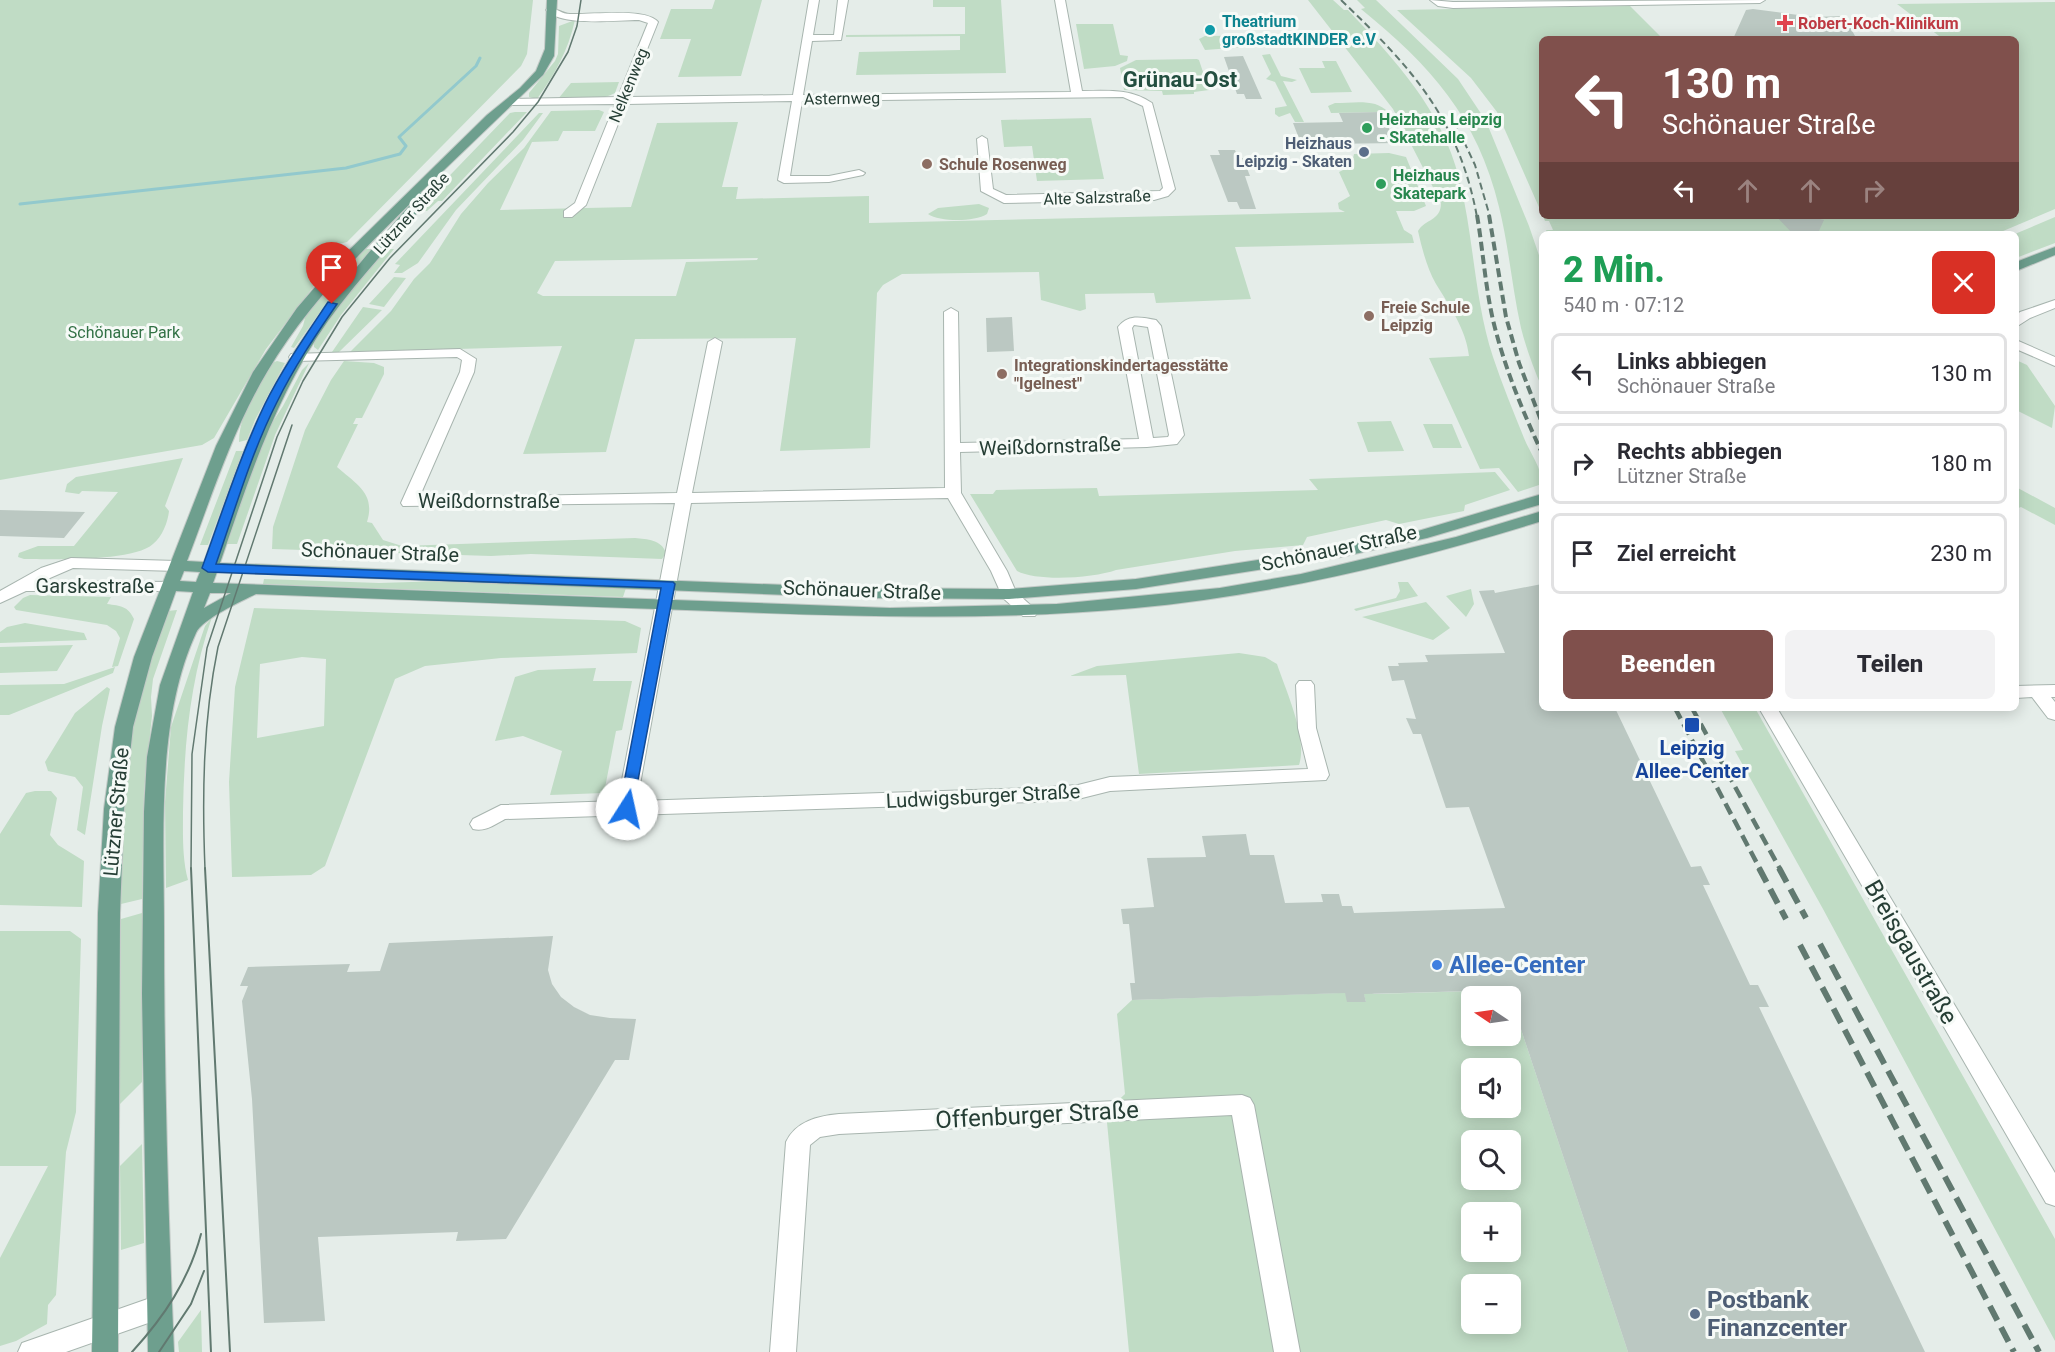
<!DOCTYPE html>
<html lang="de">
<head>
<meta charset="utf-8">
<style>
	:root { --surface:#fff; --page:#f2f2f3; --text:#2b2b33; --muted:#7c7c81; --line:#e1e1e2; --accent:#80504c }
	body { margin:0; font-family:Roboto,sans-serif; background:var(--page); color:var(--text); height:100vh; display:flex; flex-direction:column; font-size:22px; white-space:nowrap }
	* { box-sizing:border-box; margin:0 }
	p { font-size:20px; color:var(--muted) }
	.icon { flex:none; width:33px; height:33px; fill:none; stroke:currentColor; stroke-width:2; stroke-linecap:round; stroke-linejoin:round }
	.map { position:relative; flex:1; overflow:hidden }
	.panel { position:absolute; left:1539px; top:231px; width:480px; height:480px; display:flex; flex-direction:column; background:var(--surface); border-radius:9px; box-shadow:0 3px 15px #0003 }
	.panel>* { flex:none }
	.banner { position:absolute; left:1539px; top:36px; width:480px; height:183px; border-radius:9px; box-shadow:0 3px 15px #0003; background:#80504c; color:#fff; overflow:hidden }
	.needle { width:39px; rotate:283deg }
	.fabs { position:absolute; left:1461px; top:986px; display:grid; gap:12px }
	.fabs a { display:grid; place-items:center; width:60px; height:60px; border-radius:9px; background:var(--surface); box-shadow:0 3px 15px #0003; font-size:30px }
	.pin { position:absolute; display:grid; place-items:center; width:51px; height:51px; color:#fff; margin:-62px -26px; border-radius:50% 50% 50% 0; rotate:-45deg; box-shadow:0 0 6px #0007 }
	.pin .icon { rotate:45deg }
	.me { position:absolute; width:66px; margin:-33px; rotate:10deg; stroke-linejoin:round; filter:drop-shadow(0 0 4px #0008) }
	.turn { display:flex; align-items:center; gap:21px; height:126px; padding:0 24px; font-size:27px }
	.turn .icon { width:78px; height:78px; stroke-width:2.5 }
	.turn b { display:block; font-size:42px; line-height:51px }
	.lanes { display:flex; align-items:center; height:57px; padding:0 24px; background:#0003; justify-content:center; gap:30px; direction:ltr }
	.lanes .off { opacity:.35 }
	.round { display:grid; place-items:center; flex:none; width:63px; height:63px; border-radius:9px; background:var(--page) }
	.headline { display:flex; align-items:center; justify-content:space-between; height:102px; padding:0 24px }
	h1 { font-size:36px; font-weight:800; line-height:45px; color:#1e9e55 }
	.cta { display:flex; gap:12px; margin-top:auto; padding:12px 24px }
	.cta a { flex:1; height:69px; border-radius:9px; background:var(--accent); color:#fff; font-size:24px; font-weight:800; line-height:69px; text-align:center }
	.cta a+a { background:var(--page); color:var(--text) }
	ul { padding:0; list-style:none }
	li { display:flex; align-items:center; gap:18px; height:81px; margin:0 12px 9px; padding:0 12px; border:3px solid var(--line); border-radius:9px }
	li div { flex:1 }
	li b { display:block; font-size:22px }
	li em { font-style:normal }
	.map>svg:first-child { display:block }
</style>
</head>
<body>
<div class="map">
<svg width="2055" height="1352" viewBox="0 0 2055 1352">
	<rect width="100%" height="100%" fill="#e5ede9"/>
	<path fill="#c0dcc5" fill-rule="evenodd" d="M0,0H533L527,54L521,66L347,242L322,248L335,253L320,269L314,286L266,349L214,438L202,445L0,480Z
		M715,0H762L741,76L678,77L691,39H660L671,9H712Z
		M933,0H1001L1006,73L856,75L859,52L960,50V36L846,37V35L965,34V7H933Z
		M1308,0H1333L1344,10H1348C1395,60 1442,110 1459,178C1474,237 1474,299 1493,357C1502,384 1513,411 1524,438C1530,453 1542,468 1542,484L1518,492L1499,468L1480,469L1429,358L1469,356C1466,329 1450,307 1436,284C1427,268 1422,249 1418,231C1425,219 1441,221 1441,203L1393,109Z
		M1357,0H1376L1458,79L1486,121L1529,226L1542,264V388C1534,369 1526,348 1521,328C1512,288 1509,247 1499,207C1477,117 1431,66 1361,9L1365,8Z
		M2055,2V209L1996,234H1548L1546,230H1553L1549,221H1545L1543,216H2016V39H1943L1897,4Z
		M1630,6L1663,39H1542V214L1497,112L1471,78L1397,10Z
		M575,20C568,51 555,74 537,99L529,97V93L555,61L558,54L559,26Z
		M1076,24H1113L1120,55L1128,56L1127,61L1115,66L1084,69Z
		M1309,35L1313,42L1205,50L1199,39L1205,36Z
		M1270,54L1281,76L1297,80L1292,82L1283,81L1304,122H1295L1290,113L1279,117L1275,114V108L1287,106L1275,82L1266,79L1271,74L1262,55Z
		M1197,59L1199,60L1209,90L1194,92V94L1163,95L1162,91L1124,90L1120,68L1136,60Z
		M1322,61H1336L1352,92L1311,93L1299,68H1325Z
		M619,82L615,93C599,102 577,99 558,99L571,83Z
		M1335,103C1353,103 1376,98 1388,112L1331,113L1328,106Z
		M599,110L604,112L595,131H563L558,141L532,142L500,210L631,207L657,123L738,122L722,187H738L736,199L869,196V223L1345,212L1339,209L1338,203L1350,196L1339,172L1351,166L1354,154L1389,153L1406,157L1426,206L1414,211H1396L1404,230L1412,235L1414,243L1235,247L1251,299L1156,303L1154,293L1085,294L1086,309L1080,311L1041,300L1039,272L902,274L883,285L877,293L870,448L780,451L796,338L635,339L606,452L523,454L562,346L350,352L391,311L414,279L430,263L461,214L488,183L524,148L551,111ZM758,258L757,260L686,262L676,296H543L537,293L555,261Z
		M515,112H527L442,201H438L427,211H422L432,199L428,198L510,113Z
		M539,113H543L523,140L456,210L418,263L402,273H394L400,265L395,264Z
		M1091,118L1104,179L1037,181L1032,146L1004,147L1001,120Z
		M979,204L989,208L987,214C974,222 940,222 928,214L938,208Z
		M2055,217V243L2016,258L2015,234Z
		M363,249H372L332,296L294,348L291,347L303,326L306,314Z
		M385,249H394L341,315L318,350L314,347C312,329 371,266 385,249Z
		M394,277L406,278L384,307L369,304Z
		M363,307L382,310L339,352H332Z
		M2016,360L2027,365L2055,406L2052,428L2016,410Z
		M277,361L285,363L255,420L247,440L239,442C239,413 259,387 272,363Z
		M344,361L374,363L384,367V374L362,418H356L353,424H358L337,467C356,484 376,493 367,522L372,523L383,540L402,546L635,538C647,539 662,540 666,553L662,559L531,554L491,556L272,549L273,527L305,430L331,380Z
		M309,363L275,435L237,544H227L228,536L268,429L283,406L302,370Z
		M1391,421L1404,451L1368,452L1357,422Z
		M1423,424H1452L1462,448H1433Z
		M236,451H243L208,545H200Z
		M183,458L165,506L169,511C168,522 162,537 153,544C133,562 52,559 24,559L18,557L19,553L38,546H74L118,492L82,491L79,494L65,492L67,484L76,477Z
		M1495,472L1510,490L1465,505L1464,511L1399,524L1386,520L1307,537L1303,545L1235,551L1116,570C1094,578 1038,582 1017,571L970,494H993L996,490L1097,488L1099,496L1318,490L1309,479Z
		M2016,487L2055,508V525L2021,507L2016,509Z
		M264,579L379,583L445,581L626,588L623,597L263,584Z
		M1398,582H1408L1418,596L1356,611L1354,609L1396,598L1400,591Z
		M1471,589L1474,604L1466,617L1446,596Z
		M30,595L111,597L107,604C121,606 128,606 134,619L118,666L112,667L120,638L116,631L107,625L16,610L14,607L23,598Z
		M1426,602L1450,628L1433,640L1362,617Z
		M254,608L625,621L641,628L637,653L501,658L425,666L395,679L325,866L311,875L232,877L229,782L235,687ZM302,657L326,659L324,726L257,738L260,664Z
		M177,610L153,679L151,697L152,716L144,791L142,899L121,904C122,849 123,794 131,739C137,695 154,653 167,611Z
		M212,617C190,680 184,745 183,812C183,834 182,858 188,880L166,888L165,802L171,727L205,626Z
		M25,623L84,633L87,640L0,643V632L7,627Z
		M73,645L57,671L0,673V647Z
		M1239,653L1265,657L1277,664C1286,691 1308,738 1299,765L1139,774L1126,675L1070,676L1097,666Z
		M115,667L113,673L9,715H0V685L64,684Z
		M596,668L593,681H632L622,730L616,731L604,793L550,795L562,751L523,736L495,741L515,677L538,670Z
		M107,687L110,689L102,726L85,835L77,830L83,787L75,777L48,771L45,762L75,713Z
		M1720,708H1755L2055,1239V1341L1823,909L1735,751L1743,750Z
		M35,791H51L57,798L50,835L58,845L84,861L82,907L0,905V834L26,793Z
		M142,913V1082L119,1105L121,919Z
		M0,931H70L81,939L76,1112L66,1152L56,1295L48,1305L47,1324L16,1341L0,1346V1258L48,1166H0Z
		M1344,988L1348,1002H1366L1362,988L1374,994L1508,990L1510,996H1472V1035H1510L1511,999L1628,1352H1129L1106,1112L1125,1094L1117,1014L1132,1000L1339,993ZM1472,1068H1510V1107H1472ZM1472,1140H1510V1179H1472ZM1472,1212H1510V1251H1472ZM1472,1284H1510V1323H1472Z
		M142,1144L144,1243L121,1250L120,1166Z
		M201,1310L202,1352H179L178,1342Z"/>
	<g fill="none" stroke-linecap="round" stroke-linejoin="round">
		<path stroke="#92c9cd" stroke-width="3" d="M20,204L346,168L400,154L406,146L399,137L476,66L480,58"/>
	</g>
	<path fill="#bbc8c2" d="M1753,9L1813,17L1844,16L1855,36H1851L1853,39H1733L1746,10Z
		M1243,56L1251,74L1262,99H1246L1244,94H1237L1224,57Z
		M1380,112L1397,143L1328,144L1331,150H1308L1304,141H1300L1293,123L1343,122L1339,113Z
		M1218,150H1235L1238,158H1243L1250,176H1245L1256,209H1240L1237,202H1228L1210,155H1220Z
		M1776,216H1807L1824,220L1819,231L1822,234L1792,233Z
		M1012,317L1014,351L987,352L986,318Z
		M0,510L85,512L64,538L0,536Z
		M1542,584V708H1615L1691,867L1701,866L1710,885H1703L1750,985H1758L1769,1007H1759L1925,1352H1628L1508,990L1364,994L1366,1002H1347L1345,993L1132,1000L1130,983H1135L1129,924H1123L1121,909L1154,907L1147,858L1206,857L1202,836L1246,834L1250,855H1274L1285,903L1323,902L1321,894H1339L1342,906H1352L1354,913L1505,908L1469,807L1446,808L1421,734H1413L1406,718L1416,719L1404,680L1392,681L1388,666H1399L1398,663L1428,662L1425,655L1505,653L1479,591L1494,590L1495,593Z
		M553,936L548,970L552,984L561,997L574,1007L590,1015L610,1018L636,1019L629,1060H615L506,1239L456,1241L458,1232L318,1237L325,1321L264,1323L252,1099L242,1001L248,986H240L248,967L350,964L347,972L380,971L389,943Z"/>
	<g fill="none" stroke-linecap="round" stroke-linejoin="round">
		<g stroke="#a8b5af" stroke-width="2">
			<path id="minor" d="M809,0H819L813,35H834L838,0H848L841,40L812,41L803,95L1071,92L1055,0H1065L1082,91C1107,91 1130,88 1152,103L1175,189L1168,196L1154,200L1004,203L981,191L977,139L982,136L987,139L993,189L1006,195L1160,191L1163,188L1143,106L1123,97L802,101L790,176H829L859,170L865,173L863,175L829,182L784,183L778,180L792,101L626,104L586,205L572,217H564V211L575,203L615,104L511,105L506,102L511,99L618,97L648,23L639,20C616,20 562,27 546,10L548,8C556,7 561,14 570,14C591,15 640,8 656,20L658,22L628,97L793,95Z
				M1430,0L1453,2L1765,0L1760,3L1453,8L1438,6Z
				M2055,300V308L2030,318L2016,327V316L2020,312Z
				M951,308L958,312L960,443L1139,439L1118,327C1128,314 1141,317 1156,320L1161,326L1184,435L1177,444L1147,447L960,452L961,493L1007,571L1016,592L1038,612L1035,616H1023L1003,598L991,571L948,498L691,503L637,801L1035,788L1078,785L1110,777L1308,769L1298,728L1296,685L1299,681H1311L1314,685L1316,728L1329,775L1326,780L1110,791L1078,799L1035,802L505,819C494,825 485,832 473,829L470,824L473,819L501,805L618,801L675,503L403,506L401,503L460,372L462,360L457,357L296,361L291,360L289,357L291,354L460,349L476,359L474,372L419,498L677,493L708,342L715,338L722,342L692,493L945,488L944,312ZM1134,325L1148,327L1169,435L1168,437L1153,438L1132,328Z
				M2016,340L2055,357V366L2016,349Z
				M71,558L177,561L185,566L177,571L73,568L43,581L176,582L178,586L176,590L170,591H26L0,603V591L41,568Z
				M2055,685V697H2051L2055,702V720L2048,718L2032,697L2016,698V686Z
				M1759,708H1777L2055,1173V1206L2046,1203Z
				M1242,1095L1250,1098L1254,1105L1300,1352H1274L1232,1115L839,1134L820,1137L810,1145L796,1352H770L786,1142C796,1121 818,1116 839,1114Z
				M159,1295L168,1298L172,1307L168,1316L66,1352H18L22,1343Z"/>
		</g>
		<g stroke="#c2c9c6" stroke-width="2">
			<path id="major" d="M547,0H557L554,56L543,75L420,193L428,194L430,196C398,239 359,277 328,321C276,395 249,478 220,563L863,588L1009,589L1136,579L1341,547L1418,531L1542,494V504L1427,538L1341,557L1136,589L1009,599L863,598L217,572L213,583L890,608L1057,604L1220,588L1301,574L1456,537L1542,511V521C1409,562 1274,595 1135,608C985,622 836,616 686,610C543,605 400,600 256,594C242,601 202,619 196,633C156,720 164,835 164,929C164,1070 168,1211 174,1352H148L142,994L144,812L147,757L160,685L193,592L176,591L152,657L133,727L124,809L120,913L118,1352H92L98,913L104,809L115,727L134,657L216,446L253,372L297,308L335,264L487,115L520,88L536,71L545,49ZM418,196C366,255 313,315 275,384C244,441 225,502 204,562L187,561C211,498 232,431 267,372C307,304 363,250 418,196ZM184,571L200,572L196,582L180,581ZM210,593H231L204,608Z
				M2055,247V255L2016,271V262Z"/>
		</g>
		<use href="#minor" fill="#fff" fill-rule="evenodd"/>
		<use href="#major" fill="#6e9f8e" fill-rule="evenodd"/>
		<path stroke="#617970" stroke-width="1.5" d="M191,869L192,754L207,648L277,437L303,381L342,317L390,258L513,132L538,102L568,52L577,26L581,0
			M205,869C202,795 203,720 218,647L292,425"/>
		<path stroke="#617970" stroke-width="2" d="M191,868L211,1352
			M205,868L230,1352
			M132,1352C164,1317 189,1280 201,1234
			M159,1352L191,1304L204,1271"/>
		<path stroke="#617970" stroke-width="2" stroke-dasharray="7 4" stroke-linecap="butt" d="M1341,0C1411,67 1459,119 1477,217
			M1450,112L1475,165L1490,217"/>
		<path stroke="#617970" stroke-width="4" stroke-dasharray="9 4.5" stroke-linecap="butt" d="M1477,215C1483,250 1485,285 1493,320C1504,366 1522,410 1542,453
			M1489,215L1506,317L1519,363L1542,423"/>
		<path stroke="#617970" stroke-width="4.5" stroke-dasharray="12 6" stroke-linecap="butt" d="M1675,708L1760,869
			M1692,708L1780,869"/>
		<path stroke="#617970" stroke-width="6" stroke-dasharray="16 8" stroke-linecap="butt" d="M1759,868L1786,919
			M1779,868L1806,918
			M1820,944L2039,1352
			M1800,945L2014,1352"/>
	</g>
	<path fill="#1a73e8" stroke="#114b97" stroke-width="1.5" d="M328,302L337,304C315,336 294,367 277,402C251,453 235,510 216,564L673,582L675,584L632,812H621L619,809L661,588L208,572L202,568C222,513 240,456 265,404C283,368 306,335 328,302Z"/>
	<path fill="#e0444e" stroke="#f6faf7" stroke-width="2" d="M1782 14h6v6h6v6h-6v6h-6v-6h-6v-6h6z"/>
	<circle fill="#0f9aa8" stroke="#f6faf7" stroke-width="2" cx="1210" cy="30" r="6"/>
	<g fill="#2e9e5b" stroke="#f6faf7" stroke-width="2">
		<circle cx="1367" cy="128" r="6"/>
		<circle cx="1381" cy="184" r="6"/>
	</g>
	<g fill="#5c6f8a" stroke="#f6faf7" stroke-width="2">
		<circle cx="1364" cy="152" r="6"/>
		<circle cx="1695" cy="1314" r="6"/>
	</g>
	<g fill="#8d6e63" stroke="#f6faf7" stroke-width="2">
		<circle cx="927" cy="164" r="6"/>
		<circle cx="1369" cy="316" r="6"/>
		<circle cx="1002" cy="374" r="6"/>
	</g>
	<rect fill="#1a4fb4" stroke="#f6faf7" stroke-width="2" x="1684" y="717" width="16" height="16" rx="3"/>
	<circle fill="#3f7fe0" stroke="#f6faf7" stroke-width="2" cx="1437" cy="965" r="6"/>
	<g text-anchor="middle" stroke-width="6" stroke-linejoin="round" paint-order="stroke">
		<g font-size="16" font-weight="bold" fill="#0d838f" stroke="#f6faf7" text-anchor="start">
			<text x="1222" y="27">Theatrium<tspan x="1222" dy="18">großstadtKINDER e.V</tspan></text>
		</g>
		<g font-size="16" font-weight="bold" fill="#be3a42" stroke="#f6faf7" text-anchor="start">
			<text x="1798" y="29">Robert-Koch-Klinikum</text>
		</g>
		<g font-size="16" fill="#263e35" stroke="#f6faf7">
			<text transform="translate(628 85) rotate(-68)" y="6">Nelkenweg</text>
			<text transform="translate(842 98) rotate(-1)" y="6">Asternweg</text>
			<text transform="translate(1097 197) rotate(-2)" y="6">Alte Salzstraße</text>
			<text transform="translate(411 213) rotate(-48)" y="6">Lützner Straße</text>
		</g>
		<g font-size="16" font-weight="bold" fill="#27864d" stroke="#f6faf7" text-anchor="start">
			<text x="1379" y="125">Heizhaus Leipzig<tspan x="1379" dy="18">- Skatehalle</tspan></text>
			<text x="1393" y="181">Heizhaus<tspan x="1393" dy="18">Skatepark</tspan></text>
		</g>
		<g font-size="16" font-weight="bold" fill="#4e5e75" stroke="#f6faf7" text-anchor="end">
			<text x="1352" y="149">Heizhaus<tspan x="1352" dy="18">Leipzig - Skaten</tspan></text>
		</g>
		<g font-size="16" font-weight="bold" fill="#785e54" stroke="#f6faf7" text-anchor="start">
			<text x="939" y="170">Schule Rosenweg</text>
			<text x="1381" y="313">Freie Schule<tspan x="1381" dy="18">Leipzig</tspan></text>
			<text x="1014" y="371">Integrationskindertagesstätte<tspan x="1014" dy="18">"Igelnest"</tspan></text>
		</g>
		<g font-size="16" fill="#337246" stroke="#f6faf7">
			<text x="124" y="338">Schönauer Park</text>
		</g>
		<g font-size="20" fill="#263e35" stroke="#f6faf7">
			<text transform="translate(1050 446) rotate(-2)" y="7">Weißdornstraße</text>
			<text x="489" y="508">Weißdornstraße</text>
			<text transform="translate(1339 548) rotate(-12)" y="7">Schönauer Straße</text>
			<text transform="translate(380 552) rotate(2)" y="7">Schönauer Straße</text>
			<text x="95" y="593">Garskestraße</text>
			<text transform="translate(862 590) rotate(2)" y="7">Schönauer Straße</text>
			<text transform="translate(983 796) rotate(-3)" y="7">Ludwigsburger Straße</text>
			<text transform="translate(116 812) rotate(-85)" y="7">Lützner Straße</text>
		</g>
		<g font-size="20" font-weight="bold" fill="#164399" stroke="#f6faf7">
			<text x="1692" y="755">Leipzig<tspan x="1692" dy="23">Allee-Center</tspan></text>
		</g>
		<g font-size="22" font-weight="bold" fill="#234f40" stroke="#f6faf7">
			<text x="1180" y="87">Grünau-Ost</text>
		</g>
		<g font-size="24" fill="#263e35" stroke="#f6faf7">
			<text transform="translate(1911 952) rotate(60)" y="8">Breisgaustraße</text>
			<text transform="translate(1037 1115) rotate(-3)" y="8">Offenburger Straße</text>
		</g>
		<g font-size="24" font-weight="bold" fill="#366cbe" stroke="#f6faf7" text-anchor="start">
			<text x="1449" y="973">Allee-Center</text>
		</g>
		<g font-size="24" font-weight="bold" fill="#4e5e75" stroke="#f6faf7" text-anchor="start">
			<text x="1707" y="1308">Postbank<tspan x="1707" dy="28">Finanzcenter</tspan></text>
		</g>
	</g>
</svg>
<div class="fabs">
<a><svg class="needle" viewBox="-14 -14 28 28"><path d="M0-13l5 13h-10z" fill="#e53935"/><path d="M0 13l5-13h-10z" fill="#7c7c81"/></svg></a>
<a><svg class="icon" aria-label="sound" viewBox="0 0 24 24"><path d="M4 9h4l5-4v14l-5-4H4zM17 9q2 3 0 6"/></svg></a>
<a><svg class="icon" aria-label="search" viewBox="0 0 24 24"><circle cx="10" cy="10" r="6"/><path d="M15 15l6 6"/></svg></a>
<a>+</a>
<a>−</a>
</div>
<div class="pin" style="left:332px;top:304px;background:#d93025"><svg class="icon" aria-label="arrive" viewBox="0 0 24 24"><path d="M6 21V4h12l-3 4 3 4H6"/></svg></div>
<svg class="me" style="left:627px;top:809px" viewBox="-20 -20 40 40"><circle r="19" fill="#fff"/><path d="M0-13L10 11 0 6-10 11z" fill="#1a73e8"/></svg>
<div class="banner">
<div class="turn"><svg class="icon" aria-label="left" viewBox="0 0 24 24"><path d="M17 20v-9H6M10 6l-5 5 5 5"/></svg><div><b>130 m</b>Schönauer Straße</div></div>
<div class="lanes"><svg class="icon" aria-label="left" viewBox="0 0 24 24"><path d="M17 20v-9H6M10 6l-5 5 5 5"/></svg><svg class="icon off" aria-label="ahead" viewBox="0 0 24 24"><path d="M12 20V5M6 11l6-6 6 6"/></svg><svg class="icon off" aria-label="ahead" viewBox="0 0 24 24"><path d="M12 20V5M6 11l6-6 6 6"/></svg><svg class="icon off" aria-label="right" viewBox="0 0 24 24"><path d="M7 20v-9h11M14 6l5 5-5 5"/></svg></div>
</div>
<section class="panel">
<div class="headline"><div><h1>2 Min.</h1><p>540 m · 07:12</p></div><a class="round" style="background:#d93025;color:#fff"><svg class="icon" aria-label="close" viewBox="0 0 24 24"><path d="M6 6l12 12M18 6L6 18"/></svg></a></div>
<ul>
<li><svg class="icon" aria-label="left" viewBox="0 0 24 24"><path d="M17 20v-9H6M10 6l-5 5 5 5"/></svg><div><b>Links abbiegen</b><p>Schönauer Straße</p></div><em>130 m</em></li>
<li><svg class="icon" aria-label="right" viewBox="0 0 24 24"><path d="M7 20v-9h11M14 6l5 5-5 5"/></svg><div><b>Rechts abbiegen</b><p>Lützner Straße</p></div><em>180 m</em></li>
<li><svg class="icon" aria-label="arrive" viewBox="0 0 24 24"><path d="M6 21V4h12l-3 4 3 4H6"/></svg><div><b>Ziel erreicht</b></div><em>230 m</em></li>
</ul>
<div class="cta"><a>Beenden</a><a>Teilen</a></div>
</section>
</div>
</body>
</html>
